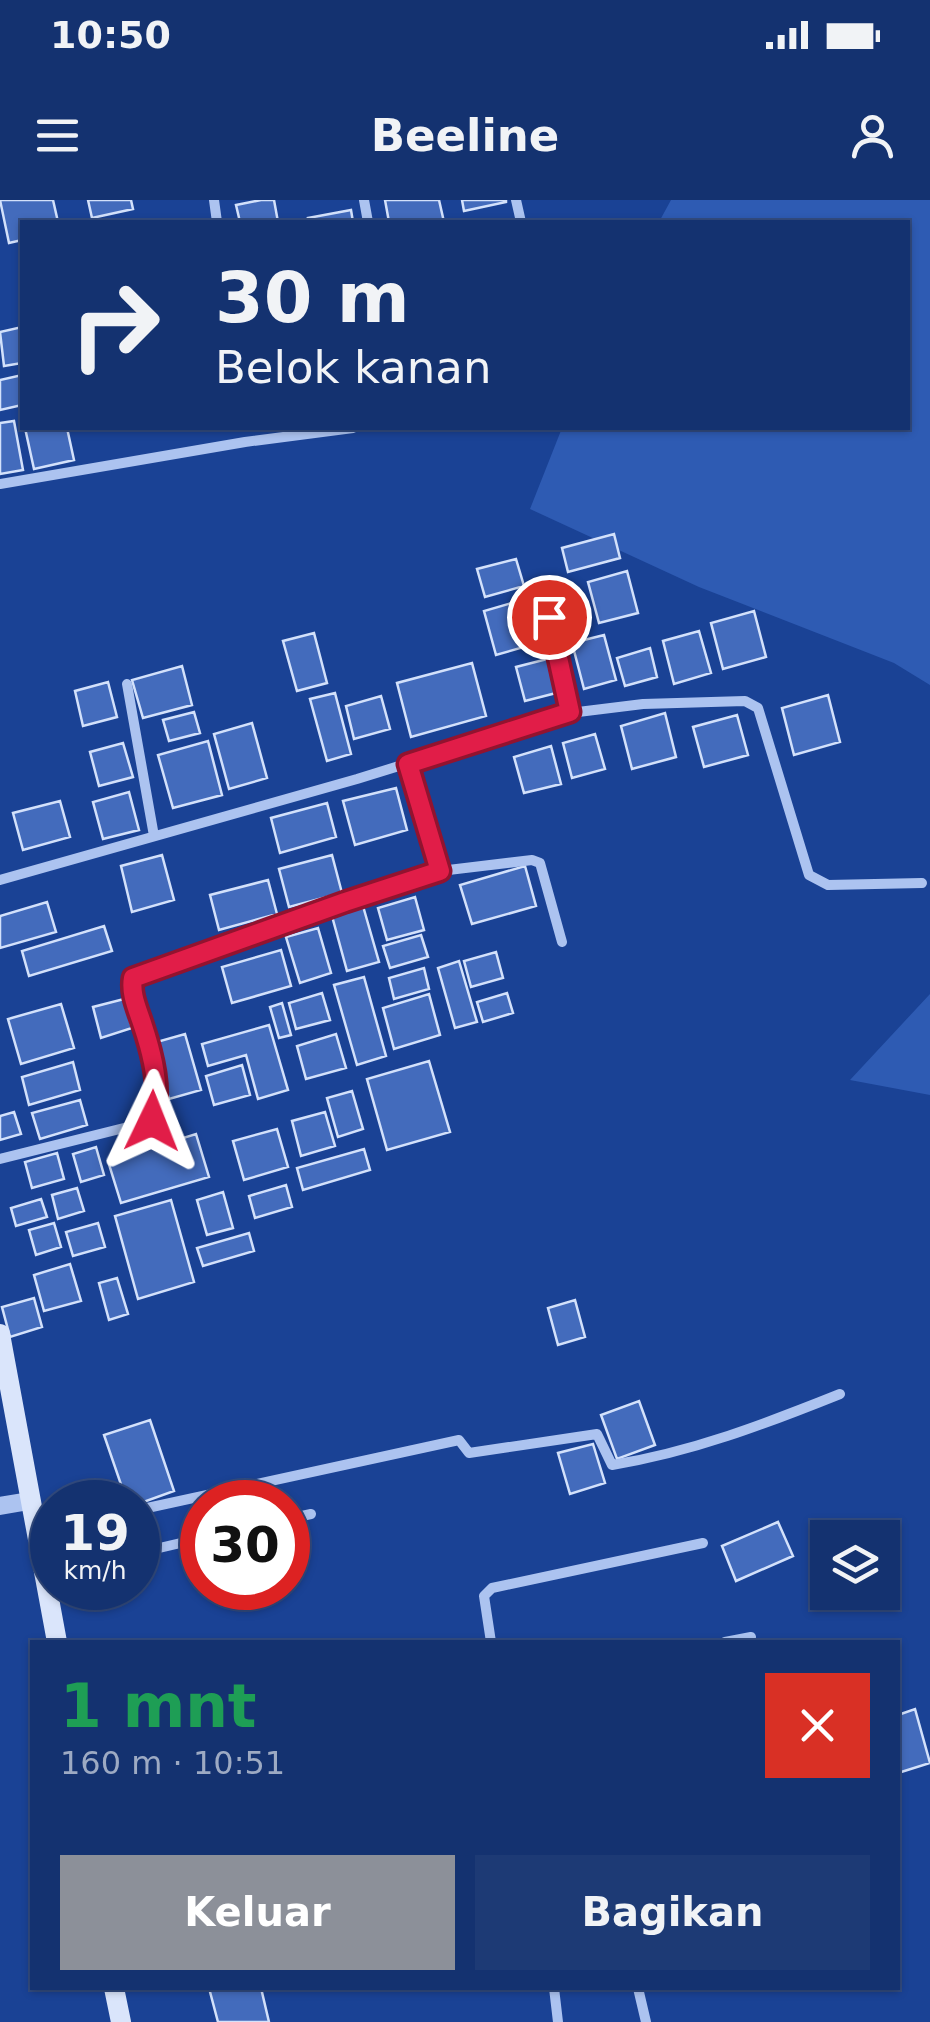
<!DOCTYPE html>
<html lang="id">
<head>
<meta charset="utf-8">
<style>
	:root { --surface:#143270; --page:#1d3a75; --text:#f1f3f6; --muted:#9daac3; --line:#334d83; --accent:#8c9099 }
	body { margin:0; font-family:"DejaVu Sans",sans-serif; background:var(--page); color:var(--text); height:100vh; display:flex; flex-direction:column; font-size:38px; white-space:nowrap }
	* { box-sizing:border-box; margin:0 }
	p { font-size:32px; color:var(--muted) }
	.icon { flex:none; width:55px; height:55px; fill:none; stroke:currentColor; stroke-width:2; stroke-linecap:round; stroke-linejoin:round }
	.map { position:relative; flex:1; overflow:hidden }
	.drawer { position:absolute; left:30px; top:1440px; width:870px; height:350px; display:flex; flex-direction:column; background:var(--surface); border-radius:0px; box-shadow:0 2px 8px #0004,0 0 0 2px var(--line) }
	.drawer>* { flex:none }
	.guide { position:absolute; left:20px; top:20px; width:890px; height:210px; border-radius:0px; box-shadow:0 2px 8px #0004,0 0 0 2px var(--line); background:#143270; color:var(--text); overflow:hidden }
	.tools { position:absolute; left:810px; top:1320px; display:grid; gap:20px }
	.tools a { display:grid; place-items:center; width:90px; height:90px; border-radius:0px; background:var(--surface); box-shadow:0 2px 8px #0004,0 0 0 2px var(--line); font-size:50px }
	.speed { position:absolute; left:30px; top:1280px; display:flex; gap:20px; font-size:50px; font-weight:700; text-align:center }
	.speed>* { display:grid; place-content:center; width:130px; height:130px; border-radius:50%; background:var(--surface); box-shadow:0 2px 8px #0004,0 0 0 2px var(--line); line-height:1 }
	.speed small { font-size:25px; font-weight:400 }
	.speed .limit { border:15px solid #d22; background:#fff; color:#111 }
	.pin { position:absolute; display:grid; place-items:center; width:85px; height:85px; color:#fff; margin:-42px; border:5px solid #fff; border-radius:50%; box-shadow:0 2px 10px #0007 }
	.me { position:absolute; width:110px; margin:-55px; rotate:2deg; stroke-linejoin:round; filter:drop-shadow(0 0 8px #0008) }
	.turn { display:flex; align-items:center; gap:35px; height:210px; padding:0 30px; font-size:45px }
	.turn .icon { width:130px; height:130px; stroke-width:2.5 }
	.turn b { display:block; font-size:70px; line-height:85px }
	.round { display:grid; place-items:center; flex:none; width:105px; height:105px; border-radius:0px; background:var(--page) }
	.head { display:flex; align-items:center; justify-content:space-between; height:170px; padding:0 30px }
	h1 { font-size:60px; font-weight:800; line-height:75px; color:#1e9e55 }
	.button { display:flex; gap:20px; margin-top:auto; padding:20px 30px }
	.button a { flex:1; height:115px; border-radius:0px; background:var(--accent); color:#fff; font-size:40px; font-weight:800; line-height:115px; text-align:center }
	.button a+a { background:var(--page); color:var(--text) }
	.status { display:flex; justify-content:space-between; align-items:center; height:70px; padding:0 50px; background:var(--surface); direction:ltr }
	.status svg { height:28px; fill:currentColor }
	header { display:flex; justify-content:space-between; align-items:center; height:130px; padding:0 30px; background:var(--surface); font-size:45px; font-weight:800 }
	.map>svg:first-child { display:block }
</style>
</head>
<body>
<div class="status"><b>10:50</b><svg viewBox="0 0 49 12"><path d="M0 12V9h3v3zM5 12V6h3v6zM10 12V3h3v9zM15 12V0h3v12zM26 1h20v11H26zM47 4h2v5h-2z"/></svg></div>
<header><svg class="icon" aria-label="menu" viewBox="0 0 24 24"><path d="M4 6h16M4 12h16M4 18h16"/></svg>Beeline<svg class="icon" aria-label="person" viewBox="0 0 24 24"><circle cx="12" cy="8" r="4"/><path d="M4 21q1-7 8-7t8 7"/></svg></header>
<div class="map">
<svg width="930" height="1822" viewBox="0 0 930 1822">
	<rect width="100%" height="100%" fill="#1a4295"/>
	<path fill="#2e5bb3" d="M671,0H930V485L894,463L699,387L530,309L562,228H908V22H659Z
		M930,794V895L850,880Z"/>
	<path fill="#436bbc" stroke="#d3e1fb" stroke-width="2.5" d="M0,0H53L58,22H22V40L9,43Z
		M88,0H131L133,9L92,18Z
		M261,0H274L278,22H240L236,5Z
		M385,0H439L444,22H389Z
		M462,0H506V2L464,11Z
		M351,10L353,22H309L308,18Z
		M22,127V163L4,166L0,132Z
		M22,175V205L0,210V180Z
		M14,221L23,270L0,274V223Z
		M25,228H67L74,260L34,269Z
		M614,334L620,358L568,372L562,348Z
		M516,359L524,386L485,397L477,369Z
		M627,371L638,413L599,423L588,382Z
		M526,399L538,443L496,455L484,411Z
		M754,411L766,457L723,469L711,423Z
		M699,431L711,473L674,484L663,441Z
		M314,433L327,483L297,491L283,441Z
		M604,435L616,480L584,489L572,443Z
		M650,448L657,477L625,486L617,458Z
		M551,458L560,492L525,501L516,467Z
		M472,463L486,516L411,537L397,483Z
		M182,466L192,505L143,518L132,480Z
		M108,482L117,517L83,526L75,491Z
		M335,493L351,554L327,561L310,499Z
		M828,495L840,542L794,555L782,508Z
		M381,496L390,529L354,539L346,506Z
		M194,512L200,533L169,541L163,520Z
		M665,513L676,557L632,569L621,526Z
		M737,515L748,555L704,567L693,527Z
		M252,523L267,578L229,589L214,534Z
		M595,534L605,569L572,578L563,543Z
		M208,541L222,595L173,608L158,555Z
		M123,543L133,577L99,586L90,552Z
		M551,546L561,584L524,593L514,557Z
		M396,588L407,630L355,645L343,601Z
		M129,592L139,630L103,639L93,602Z
		M60,601L70,637L23,650L13,613Z
		M327,603L336,637L280,653L271,618Z
		M162,655L174,700L132,712L121,666Z
		M332,655L342,693L289,707L279,669Z
		M525,666L536,706L472,724L460,685Z
		M268,680L277,714L219,730L210,695Z
		M415,697L424,730L387,740L378,708Z
		M47,702L56,732L0,748V716Z
		M363,706L379,762L347,771L332,716Z
		M104,726L112,751L29,776L22,751Z
		M318,728L331,773L300,783L286,737Z
		M421,735L428,757L390,768L383,746Z
		M281,750L291,786L232,803L222,767Z
		M496,752L503,778L471,787L464,761Z
		M459,761L477,822L455,828L438,768Z
		M424,768L429,789L394,799L389,778Z
		M364,777L386,856L357,865L334,785Z
		M322,793L330,820L296,829L289,803Z
		M507,793L513,813L483,822L477,802Z
		M429,794L440,835L394,849L383,808Z
		M124,799L132,828L101,838L93,807Z
		M282,803L291,835L279,838L270,807Z
		M61,804L74,848L21,864L8,819Z
		M269,825L288,890L258,899L246,855L208,866L202,844Z
		M185,834L201,890L169,899L153,843Z
		M336,834L346,868L306,879L297,846Z
		M429,861L450,932L387,950L367,879Z
		M73,862L80,890L29,905L22,877Z
		M242,865L250,895L214,905L206,876Z
		M352,891L363,929L338,937L327,898Z
		M80,900L87,925L40,939L32,913Z
		M14,912L21,934L0,940V916Z
		M325,912L335,946L301,956L292,921Z
		M277,929L288,967L244,980L233,941Z
		M196,934L209,977L121,1003L108,961Z
		M96,947L104,975L81,982L73,954Z
		M364,949L370,970L303,990L297,968Z
		M57,953L64,979L32,988L25,962Z
		M286,985L292,1007L255,1018L249,996Z
		M77,988L84,1011L58,1019L52,995Z
		M223,992L233,1028L207,1035L197,1000Z
		M41,999L47,1017L16,1026L11,1008Z
		M171,1000L194,1082L138,1099L115,1016Z
		M54,1023L61,1047L36,1055L29,1030Z
		M98,1023L105,1047L73,1056L66,1032Z
		M249,1033L254,1051L203,1066L197,1048Z
		M70,1064L81,1101L44,1111L34,1075Z
		M117,1078L128,1114L109,1120L99,1083Z
		M34,1098L42,1127L10,1137L2,1107Z
		M575,1100L585,1137L558,1145L548,1108Z
		M639,1201L655,1245L617,1259L601,1215Z
		M150,1220L174,1291L138,1304L127,1302L104,1235Z
		M593,1244L605,1283L570,1294L558,1253Z
		M778,1322L793,1356L736,1381L722,1346Z
		M915,1509L930,1563L898,1573V1515Z
		M209,1788H261L269,1822H218Z"/>
	<g fill="none" stroke-linecap="round" stroke-linejoin="round">
		<path stroke="#acc3f0" stroke-width="10" d="M214,0L217,22
			M364,0L368,22
			M516,0L521,22
			M0,284L245,242L353,228
			M542,385L570,513
			M127,484L154,636
			M408,564L440,671L532,660L540,663L562,742
			M0,680L357,579L570,513L643,504L745,501L758,508L809,675L828,685L922,683
			M0,959L152,921C163,893 152,853 143,825C138,810 130,794 133,779L345,701L440,671
			M138,1310L459,1240L469,1253L597,1234L612,1265C692,1252 765,1224 840,1194
			M288,1319L311,1314
			M37,1333L52,1329
			M138,1353L202,1338
			M491,1442L484,1396L492,1388L703,1343
			M725,1442L751,1437
			M554,1788L558,1822
			M638,1788L646,1822"/>
		<path stroke="#acc3f0" stroke-width="18" d="M0,1306L29,1301"/>
		<path stroke="#dae5fb" stroke-width="20" d="M0,1134L57,1442
			M114,1788L121,1822"/>
	</g>
	<g fill="none" stroke-linecap="round" stroke-linejoin="round">
		<g stroke="#92132f" stroke-width="25">
			<path id="route" d="M152,921C163,893 152,853 143,826C138,810 130,794 133,778L345,702L440,671L408,564L570,512L549,417"/>
		</g>
		<use href="#route" stroke="#e11d48" stroke-width="18"/>
	</g>
</svg>
<div class="tools">
<a><svg class="icon" aria-label="layers" viewBox="0 0 24 24"><path d="M12 4l9 5-9 5-9-5zM3 14l9 5 9-5"/></svg></a>
</div>
<div class="speed"><div>19<small>km/h</small></div><div class="limit">30</div></div>
<div class="pin" style="left:549px;top:417px;background:#d93025"><svg class="icon" aria-label="arrive" viewBox="0 0 24 24"><path d="M6 21V4h12l-3 4 3 4H6"/></svg></div>
<svg class="me" style="left:152px;top:921px" viewBox="-20 -20 40 40"><path d="M0-17L14 15 0 8-14 15z" fill="#e11d48" stroke="#fff" stroke-width="4"/></svg>
<div class="guide">
<div class="turn"><svg class="icon" aria-label="right" viewBox="0 0 24 24"><path d="M7 20v-9h11M14 6l5 5-5 5"/></svg><div><b>30 m</b>Belok kanan</div></div>
</div>
<section class="drawer">
<div class="head"><div><h1>1 mnt</h1><p>160 m · 10:51</p></div><a class="round" style="background:#d93025;color:#fff"><svg class="icon" aria-label="close" viewBox="0 0 24 24"><path d="M6 6l12 12M18 6L6 18"/></svg></a></div>
<div class="button"><a>Keluar</a><a>Bagikan</a></div>
</section>
</div>
</body>
</html>
